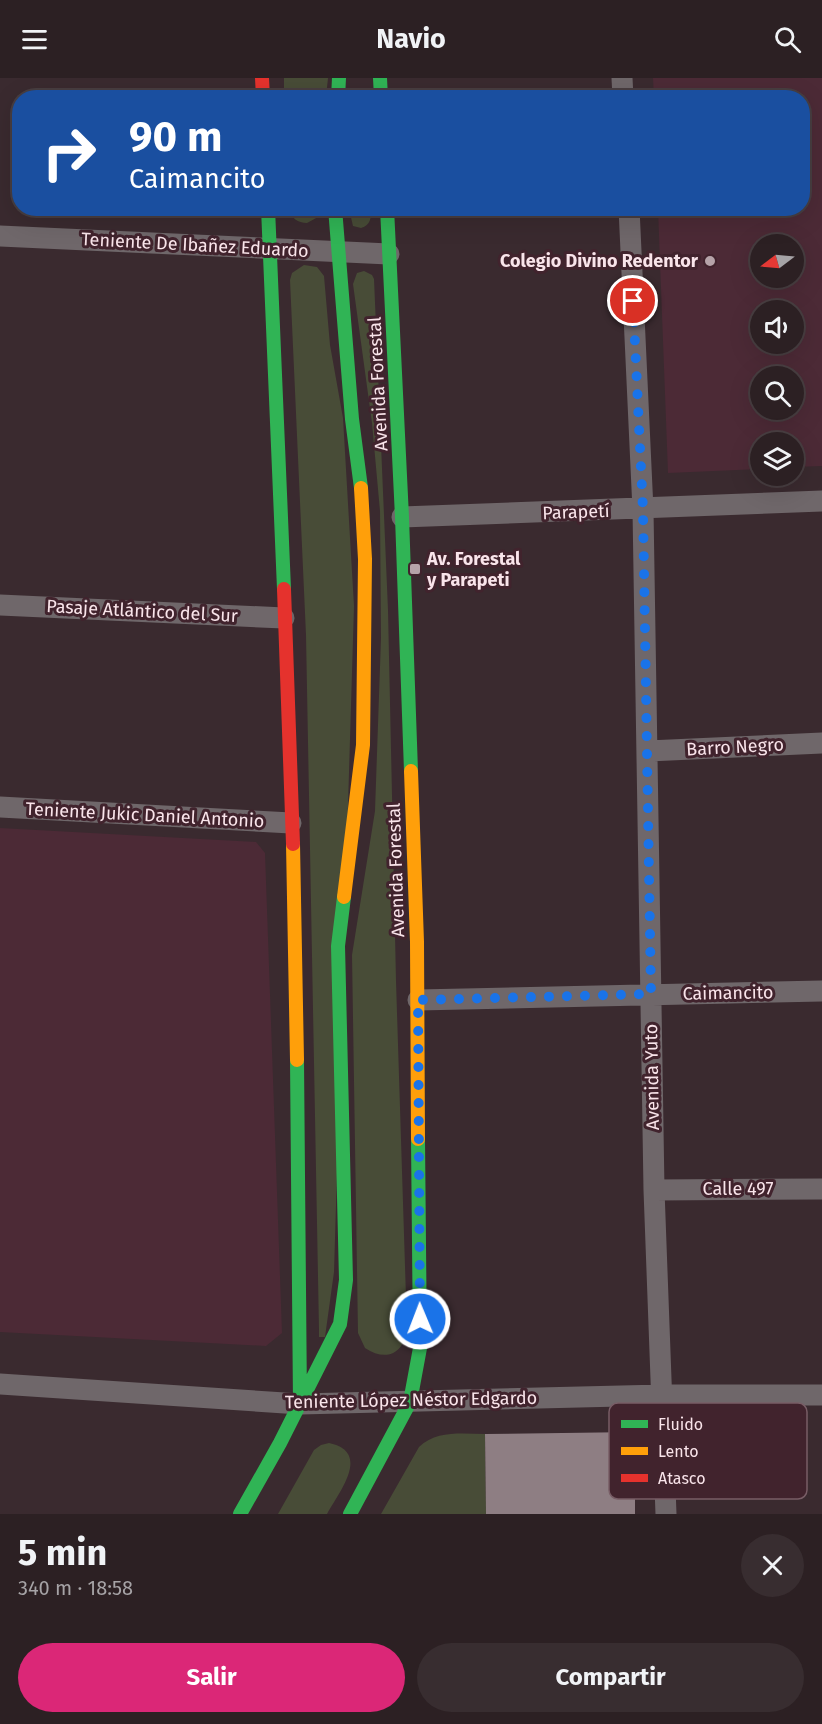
<!DOCTYPE html>
<html lang="es">
<head>
<meta charset="utf-8">
<style>
	:root { --surface:#2c2023; --page:#382d30; --text:#f1f3f6; --muted:#a6a3a6; --line:#483e41; --accent:#db2777 }
	body { margin:0; font-family:"Fira Sans",sans-serif; background:var(--page); color:var(--text); height:100vh; display:flex; flex-direction:column; font-size:22px; white-space:nowrap }
	* { box-sizing:border-box; margin:0 }
	p { font-size:20px; color:var(--muted) }
	.icon { flex:none; width:33px; height:33px; fill:none; stroke:currentColor; stroke-width:2; stroke-linecap:round; stroke-linejoin:round }
	.map { position:relative; height:1436px; overflow:hidden }
	.side { display:flex; flex-direction:column; background:var(--surface); flex:1 }
	.side>* { flex:none }
	.top-card { position:absolute; left:12px; top:12px; width:798px; height:126px; border-radius:24px; box-shadow:0 6px 24px #0002,0 0 0 2px var(--line); background:#1a4fa0; color:#fff; overflow:hidden }
	.needle { width:39px; rotate:254deg }
	.controls { position:absolute; left:750px; top:156px; display:grid; gap:12px }
	.controls a { display:grid; place-items:center; width:54px; height:54px; border-radius:50%; background:var(--surface); box-shadow:0 6px 24px #0002,0 0 0 2px var(--line); font-size:30px }
	.pin { position:absolute; display:grid; place-items:center; width:51px; height:51px; color:#fff; margin:-26px; border:3px solid #fff; border-radius:50%; box-shadow:0 2px 6px #0007 }
	.me { position:absolute; width:66px; margin:-33px; rotate:359deg; stroke-linejoin:round; filter:drop-shadow(0 0 4px #0008) }
	.turn { display:flex; align-items:center; gap:21px; height:126px; padding:0 18px; font-size:27px }
	.turn .icon { width:78px; height:78px; stroke-width:2.5 }
	.turn b { display:block; font-size:42px; line-height:51px }
	.round { display:grid; place-items:center; flex:none; width:63px; height:63px; border-radius:32px; background:var(--page) }
	.head { display:flex; align-items:center; justify-content:space-between; height:102px; padding:0 18px }
	h1 { font-size:36px; font-weight:700; line-height:45px }
	.button { display:flex; gap:12px; margin-top:auto; padding:12px 18px }
	.button a { flex:1; height:69px; border-radius:36px; background:var(--accent); color:#fff; font-size:24px; font-weight:700; line-height:69px; text-align:center }
	.button a+a { background:var(--page); color:var(--text) }
	header { display:flex; justify-content:space-between; align-items:center; height:78px; padding:0 18px; background:var(--surface); font-size:27px; font-weight:700 }
	.map>svg:first-child { display:block }
</style>
</head>
<body>
<header><svg class="icon" aria-label="menu" viewBox="0 0 24 24"><path d="M4 6h16M4 12h16M4 18h16"/></svg>Navio<svg class="icon" aria-label="search" viewBox="0 0 24 24"><circle cx="10" cy="10" r="6"/><path d="M15 15l6 6"/></svg></header>
<div class="map">
<svg width="822" height="1436" viewBox="0 0 822 1436">
	<rect width="100%" height="100%" fill="#3a2a2f"/>
	<path fill="#4c2a36" fill-rule="evenodd" d="M653,0H822V388L794,389V364H760V391L668,395L658,131L802,130V20L654,19ZM760,166H794V200H760ZM760,232H794V266H760ZM760,298H794V332H760Z
		M0,750L256,764L265,775L282,1255L266,1268L0,1254Z"/>
	<path fill="#484c37" d="M284,0H328L326,19H284Z
		M289,131H321L318,139L307,145C298,145 291,140 289,131Z
		M349,131H371C371,140 371,147 361,150L353,148Z
		M304,187L317,189L324,198L330,267L343,340L354,528L334,1194L325,1259H319V1252L306,557L290,202L292,195Z
		M364,193L372,197L374,201L388,532L396,903L407,1251C404,1276 386,1284 365,1270L358,1255L352,877L375,733L381,560L380,433L372,345L353,206L357,195Z
		M485,1356L486,1436H381L419,1369C437,1352 462,1356 485,1356Z
		M329,1365C372,1374 339,1414 327,1436H278L314,1372L321,1367Z"/>
	<path fill="#8e7e83" d="M635,1354V1436H486L485,1356Z"/>
	<g fill="none" stroke-linecap="round" stroke-linejoin="round">
		<path stroke="#6f676a" stroke-width="21" d="M622,0L623,20
			M629,130L643,432L654,1112L666,1436
			M0,158L389,176
			M402,439L822,423
			M0,527L284,540
			M648,673L822,665
			M0,729L291,745
			M418,922L822,913
			M654,1112L822,1111
			M0,1306L300,1326L662,1317H822"/>
		<path stroke="#30b455" stroke-width="14" d="M380,0L381,20
			M338,20L339,0
			M268,130L284,511
			M335,130L352,341L361,410
			M387,130L402,439L411,693
			M297,982L300,1325
			M240,1436L280,1365L340,1246L346,1202L338,868L344,819
			M350,1436L410,1324L420,1270L418,1061"/>
		<path stroke="#ff9f0a" stroke-width="14" d="M411,693L417,864L418,1061
			M293,766L297,982
			M344,819L363,667L365,481L361,410"/>
		<path stroke="#e5322d" stroke-width="14" d="M262,0L263,20
			M284,511L293,766"/>
	</g>
	<g fill="none" stroke-linecap="round" stroke-linejoin="round">
		<path stroke="#1a73e8" stroke-width="10" stroke-dasharray="0 18" d="M420,1241L418,922L651,916L643,432L633,223"/>
	</g>
	<g fill="#b6a3a9" stroke="#41232d" stroke-width="2">
		<circle cx="710" cy="183" r="6"/>
		<rect x="409" y="485" width="12" height="12" rx="3"/>
	</g>
	<g text-anchor="middle" stroke-width="6" stroke-linejoin="round" paint-order="stroke">
		<g font-size="18" fill="#f9e4ea" stroke="#41232d">
			<text transform="translate(195 167) rotate(3)" y="6">Teniente De Ibañez Eduardo</text>
			<text transform="translate(378 306) rotate(-93)" y="6">Avenida Forestal</text>
			<text transform="translate(576 434) rotate(-2)" y="6">Parapetí</text>
			<text transform="translate(142 533) rotate(3)" y="6">Pasaje Atlántico del Sur</text>
			<text transform="translate(735 669) rotate(-3)" y="6">Barro Negro</text>
			<text transform="translate(145 737) rotate(3)" y="6">Teniente Jukic Daniel Antonio</text>
			<text transform="translate(396 792) rotate(-92)" y="6">Avenida Forestal</text>
			<text transform="translate(728 915) rotate(-1)" y="6">Caimancito</text>
			<text transform="translate(652 999) rotate(-91)" y="6">Avenida Yuto</text>
			<text x="738" y="1117">Calle 497</text>
			<text transform="translate(411 1322) rotate(-1)" y="6">Teniente López Néstor Edgardo</text>
		</g>
		<g font-size="18" font-weight="bold" fill="#f9e4ea" stroke="#41232d" text-anchor="end">
			<text x="698" y="189">Colegio Divino Redentor</text>
			<text x="427" y="487" text-anchor="start">Av. Forestal<tspan x="427" dy="21">y Parapeti</tspan></text>
		</g>
	</g>
	<rect x="609" y="1325" width="198" height="96" rx="9" fill="#41232d" stroke="#785d66" stroke-width="1.5"/>
	<rect x="621" y="1342" width="27" height="8" fill="#30b455"/>
	<rect x="621" y="1369" width="27" height="8" fill="#ff9f0a"/>
	<rect x="621" y="1396" width="27" height="8" fill="#e5322d"/>
	<g font-size="16" fill="#f9e4ea">
		<text x="658" y="1352">Fluido</text>
		<text x="658" y="1379">Lento</text>
		<text x="658" y="1406">Atasco</text>
	</g>
</svg>
<div class="controls">
<a><svg class="needle" viewBox="-14 -14 28 28"><path d="M0-13l5 13h-10z" fill="#e53935"/><path d="M0 13l5-13h-10z" fill="#a6a3a6"/></svg></a>
<a><svg class="icon" aria-label="sound" viewBox="0 0 24 24"><path d="M4 9h4l5-4v14l-5-4H4zM17 9q2 3 0 6"/></svg></a>
<a><svg class="icon" aria-label="search" viewBox="0 0 24 24"><circle cx="10" cy="10" r="6"/><path d="M15 15l6 6"/></svg></a>
<a><svg class="icon" aria-label="layers" viewBox="0 0 24 24"><path d="M12 4l9 5-9 5-9-5zM3 14l9 5 9-5"/></svg></a>
</div>
<div class="pin" style="left:633px;top:223px;background:#d93025"><svg class="icon" aria-label="arrive" viewBox="0 0 24 24"><path d="M6 21V4h12l-3 4 3 4H6"/></svg></div>
<svg class="me" style="left:420px;top:1241px" viewBox="-20 -20 40 40"><circle r="17" fill="#1a73e8" stroke="#fff" stroke-width="3"/><path d="M0-11L8 9 0 5-8 9z" fill="#fff"/></svg>
<div class="top-card">
<div class="turn"><svg class="icon" aria-label="right" viewBox="0 0 24 24"><path d="M7 20v-9h11M14 6l5 5-5 5"/></svg><div><b>90 m</b>Caimancito</div></div>
</div>
</div>
<section class="side">
<div class="head"><div><h1>5 min</h1><p>340 m · 18:58</p></div><a class="round"><svg class="icon" aria-label="close" viewBox="0 0 24 24"><path d="M6 6l12 12M18 6L6 18"/></svg></a></div>
<div class="button"><a>Salir</a><a>Compartir</a></div>
</section>
</body>
</html>
